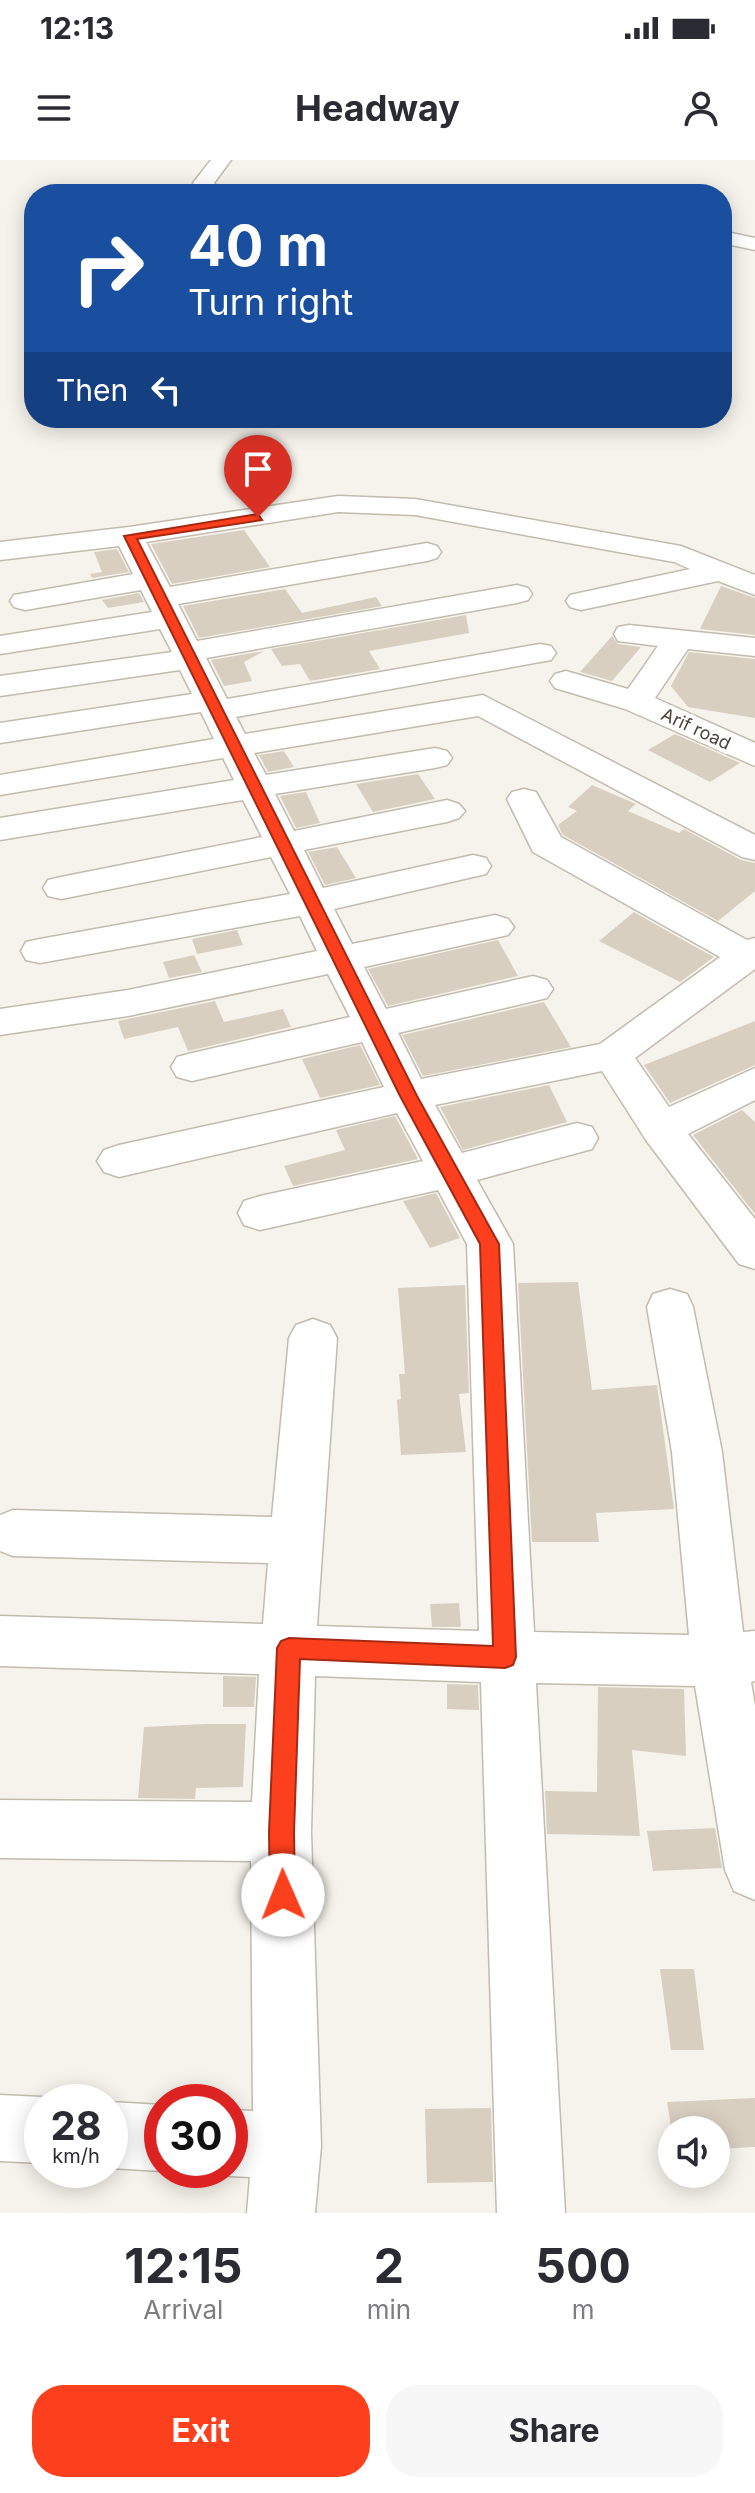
<!DOCTYPE html>
<html lang="en">
<head>
<meta charset="utf-8">
<style>
	:root { --surface:#fff; --page:#f7f7f7; --text:#2b2b33; --muted:#7c7c81; --accent:#fc3f1d }
	body { margin:0; font-family:Inter,sans-serif; background:var(--page); color:var(--text); height:100vh; display:flex; flex-direction:column; font-size:30px; white-space:nowrap }
	* { box-sizing:border-box; margin:0 }
	p { font-size:26px; color:var(--muted) }
	.icon { flex:none; width:44px; height:44px; fill:none; stroke:currentColor; stroke-width:2; stroke-linecap:round; stroke-linejoin:round }
	.map { position:relative; height:2053px; overflow:hidden }
	.details { display:flex; flex-direction:column; background:var(--surface); flex:1 }
	.details>* { flex:none }
	.guide { position:absolute; left:24px; top:24px; width:708px; height:244px; border-radius:32px; box-shadow:0 4px 20px #0003; background:#1a4fa0; color:#fff; overflow:hidden }
	.fabs { position:absolute; left:658px; top:1956px; display:grid; gap:16px }
	.fabs a { display:grid; place-items:center; width:72px; height:72px; border-radius:50%; background:var(--surface); box-shadow:0 4px 20px #0003; font-size:40px }
	.speed { position:absolute; left:24px; top:1924px; display:flex; gap:16px; font-size:40px; font-weight:700; text-align:center }
	.speed>* { display:grid; place-content:center; width:104px; height:104px; border-radius:50%; background:var(--surface); box-shadow:0 4px 20px #0003; line-height:1 }
	.speed small { font-size:20px; font-weight:400 }
	.speed .limit { border:12px solid #d22; background:#fff; color:#111 }
	.pin { position:absolute; display:grid; place-items:center; width:68px; height:68px; color:#fff; margin:-82px -34px; border-radius:50% 50% 50% 0; rotate:-45deg; box-shadow:0 0 8px #0007 }
	.pin .icon { rotate:45deg }
	.me { position:absolute; width:88px; margin:-44px; rotate:359deg; stroke-linejoin:round; filter:drop-shadow(0 0 6px #0008) }
	.turn { display:flex; align-items:center; gap:28px; height:168px; padding:0 32px; font-size:36px }
	.turn .icon { width:104px; height:104px; stroke-width:2.5 }
	.turn b { display:block; font-size:56px; line-height:68px }
	.then { display:flex; align-items:center; height:76px; padding:0 32px; background:#0003; gap:16px; font-size:30px }
	.eta { display:flex; justify-content:space-evenly; align-items:center; height:136px; text-align:center }
	.eta b { font-size:48px; font-weight:700; line-height:56px }
	.cta { display:flex; gap:16px; margin-top:auto; padding:16px 32px }
	.cta a { flex:1; height:92px; border-radius:32px; background:var(--accent); color:#fff; font-size:32px; font-weight:700; line-height:92px; text-align:center }
	.cta a+a { background:var(--page); color:var(--text) }
	.status { display:flex; justify-content:space-between; align-items:center; height:56px; padding:0 40px; background:var(--surface); direction:ltr }
	.status svg { height:22px; fill:currentColor }
	header { display:flex; justify-content:space-between; align-items:center; height:104px; padding:0 32px; background:var(--surface); font-size:36px; font-weight:700 }
	.map>svg:first-child { display:block }
</style>
</head>
<body>
<div class="status"><b>12:13</b><svg viewBox="0 0 49 12"><path d="M0 12V9h3v3zM5 12V6h3v6zM10 12V3h3v9zM15 12V0h3v12zM26 1h20v11H26zM47 4h2v5h-2z"/></svg></div>
<header><svg class="icon" aria-label="menu" viewBox="0 0 24 24"><path d="M4 6h16M4 12h16M4 18h16"/></svg>Headway<svg class="icon" aria-label="person" viewBox="0 0 24 24"><circle cx="12" cy="8" r="4"/><path d="M4 21q1-7 8-7t8 7"/></svg></header>
<div class="map">
<svg width="755" height="2053" viewBox="0 0 755 2053">
	<rect width="100%" height="100%" fill="#f6f3ec"/>
	<path fill="#d8cfc1" d="M244,370L270,407L172,424L151,384Z
		M117,389L129,412L92,418L90,414L102,412L94,392Z
		M721,426L755,438V475L700,469Z
		M285,429L302,453L376,437L382,446L199,478L183,446Z
		M139,433L144,442L108,448L102,440Z
		M466,455L469,473L369,491L380,509L310,521L300,504L282,506L271,489Z
		M612,476L618,484L641,487L612,521L580,512Z
		M264,491L244,502L252,521L224,526L211,500Z
		M689,492L755,499V558L688,547L671,526Z
		M675,574L729,598L740,603L710,622L648,590Z
		M284,591L294,607L268,612L259,595Z
		M418,614L435,639L373,652L356,624Z
		M592,625L636,644L628,651L679,673L684,669L741,700L755,703V731L718,761L563,675L558,665L577,651L568,647Z
		M306,632L320,663L296,668L280,636Z
		M337,687L356,718L325,725L308,692Z
		M634,752L690,784L714,797L680,822L599,781Z
		M237,770L243,785L197,794L192,779Z
		M498,780L518,816L388,846L368,809Z
		M194,795L202,812L169,818L163,802Z
		M215,841L224,862L283,849L291,867L188,891L178,867L124,879L118,861Z
		M544,842L571,887L423,916L402,875Z
		M755,861V905L670,943L644,905Z
		M360,885L380,925L320,938L302,899Z
		M549,925L567,962L463,990L440,947Z
		M742,950L755,962V1054L693,975Z
		M395,956L418,999L293,1026L284,1006L345,990L336,970Z
		M436,1033L460,1078L430,1088L403,1041Z
		M578,1122L592,1230L657,1225L674,1349L596,1353L599,1382H532L518,1123Z
		M465,1125L469,1233L459,1234L466,1292L401,1295L397,1240L401,1239L399,1214H405L398,1128Z
		M459,1443L461,1467H432L430,1444Z
		M223,1516L256,1517L254,1547H223Z
		M447,1524L478,1525L479,1550L447,1549Z
		M598,1527L684,1529L686,1596L632,1590L640,1676L547,1674L545,1631L597,1632Z
		M205,1564H246L243,1627L196,1628L195,1639L138,1638L144,1567Z
		M715,1668L722,1708L653,1711L647,1671Z
		M660,1809H694L704,1890H671Z
		M755,1938V1987L716,1989V1970H672V1973L667,1942Z
		M491,1948L493,2022L427,2023L425,1949Z"/>
	<g fill="none" stroke-linecap="round" stroke-linejoin="round">
		<g stroke="#c2bbae" stroke-width="3">
			<path id="minor" d="M211,0H231L214,23L223,34H202L193,23Z
				M722,71L755,78V90L722,83Z
				M338,336L415,339L681,386L755,415V435L718,421L581,450L570,447L566,441L570,435L690,409L674,402L415,355L338,352L146,382L170,427L427,383L437,386L441,392L437,398L427,401L178,444L197,481L517,425L528,428L532,434L528,440L517,443L206,498L227,539L540,484L551,486L556,493L551,500L540,502L236,557L245,574L483,535L755,675V700L742,697L478,556L254,593L266,615L435,588L447,591L452,598L447,605L435,608L275,634L294,671L447,640L459,644L465,651L459,658L447,662L304,690L323,728L473,695L486,698L491,706L486,714L334,749L352,784L495,755L508,759L514,767L508,775L364,807L386,849L533,816L547,820L553,829L547,838L398,873L421,919L600,884L720,797L533,692L507,639L512,632L524,629L536,632L561,677L747,780L755,778V809L635,898L669,947L755,908V940L688,974L755,1059V1109L739,1104L646,980L602,911L435,945L462,993L577,963L592,967L598,978L592,989L477,1020L513,1084L534,1472L689,1475L672,1292L647,1147L653,1134L670,1129L687,1134L693,1147L722,1292L743,1472L755,1471V1521L751,1522L755,1546V1740L734,1731L725,1710L695,1526L536,1523L565,2053H497L481,1522L315,1516L311,1672L321,1986L315,2053H247L250,2017L230,2016L215,2010H230V1950L253,1951L251,1701L0,1698V1640L252,1642L259,1514L0,1506V1456L263,1464L268,1403L13,1396L0,1391V1355L13,1350L272,1357L289,1178L296,1165L313,1159L330,1165L337,1178L317,1466L479,1471L467,1084L438,1030L260,1070L244,1065L238,1053L244,1041L260,1036L423,1001L397,953L119,1017L104,1012L97,1001L104,990L119,985L384,927L362,882L192,921L177,917L171,907L177,897L192,893L350,857L328,814L128,856L0,875V849L128,830L317,791L300,756L40,803L26,800L21,791L26,782L40,779L290,734L271,697L61,739L48,736L43,728L48,720L61,717L262,677L243,640L0,680V658L234,620L223,598L0,635V615L214,579L201,552L0,583V563L192,534L180,510L0,536V516L172,492L160,469L0,494V476L152,452L141,430L25,450L14,447L10,441L14,435L133,414L119,386L0,400V382L129,367Z
				M629,465L755,478V496L688,489L655,538L755,583V606L625,549L555,528L550,521L555,514L566,511L628,529L658,486L618,481L614,474L618,467Z
				M0,1935L42,1937L55,1942H42V2003L0,2001Z
				M110,1942L162,1945V2010H165L162,2011L110,2008Z"/>
		</g>
		<use href="#minor" fill="#fff" fill-rule="evenodd"/>
	</g>
	<path fill="#fc3f1d" stroke="#a42913" stroke-width="2" d="M258,354L262,360L137,379L417,936L499,1084L516,1497L513,1505L505,1508L300,1499L294,1672L295,1735L292,1744L283,1748L274,1744L270,1735L269,1672L277,1488L281,1481L289,1478L493,1486L480,1084L400,936L124,376Z"/>
	<g text-anchor="middle" stroke-width="8" stroke-linejoin="round" paint-order="stroke">
		<g font-size="18" fill="#4b4439" stroke="#fff">
			<text transform="translate(696 569) rotate(25)" y="6">Arif road</text>
		</g>
	</g>
</svg>
<div class="fabs">
<a><svg class="icon" aria-label="sound" viewBox="0 0 24 24"><path d="M4 9h4l5-4v14l-5-4H4zM17 9q2 3 0 6"/></svg></a>
</div>
<div class="speed"><div>28<small>km/h</small></div><div class="limit">30</div></div>
<div class="pin" style="left:258px;top:357px;background:#d93025"><svg class="icon" aria-label="arrive" viewBox="0 0 24 24"><path d="M6 21V4h12l-3 4 3 4H6"/></svg></div>
<svg class="me" style="left:283px;top:1735px" viewBox="-20 -20 40 40"><circle r="19" fill="#fff"/><path d="M0-13L10 11 0 6-10 11z" fill="#fc3f1d"/></svg>
<div class="guide">
<div class="turn"><svg class="icon" aria-label="right" viewBox="0 0 24 24"><path d="M7 20v-9h11M14 6l5 5-5 5"/></svg><div><b>40 m</b>Turn right</div></div>
<div class="then">Then<svg class="icon" aria-label="left" viewBox="0 0 24 24"><path d="M17 20v-9H6M10 6l-5 5 5 5"/></svg></div>
</div>
</div>
<section class="details">
<div class="eta">
<div><b>12:15</b><p>Arrival</p></div>
<div><b>2</b><p>min</p></div>
<div><b>500</b><p>m</p></div>
</div>
<div class="cta"><a>Exit</a><a>Share</a></div>
</section>
</body>
</html>
